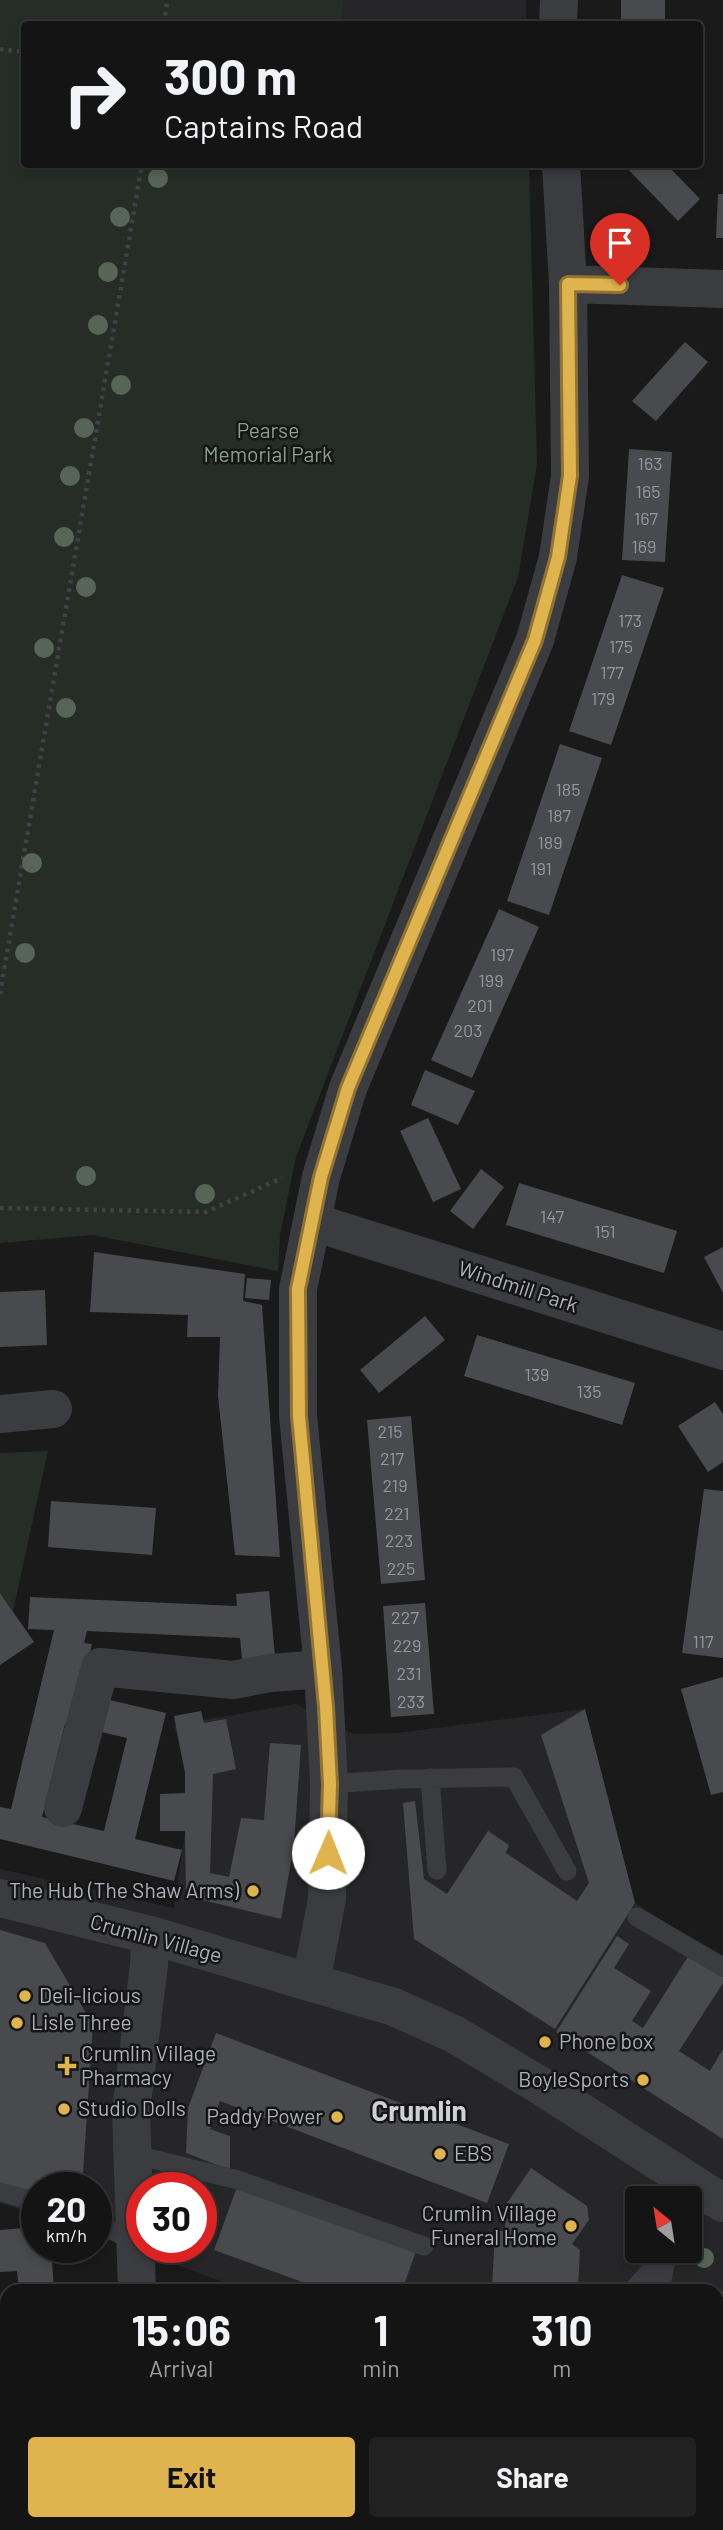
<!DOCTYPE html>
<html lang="en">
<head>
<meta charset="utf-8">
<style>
	:root { --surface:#141414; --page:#212122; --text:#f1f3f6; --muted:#9d9ea0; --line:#333334; --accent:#dfb34e }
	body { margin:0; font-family:Barlow,sans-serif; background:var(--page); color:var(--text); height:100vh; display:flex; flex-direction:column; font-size:26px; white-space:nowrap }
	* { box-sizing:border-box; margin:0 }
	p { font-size:23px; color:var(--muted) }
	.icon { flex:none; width:38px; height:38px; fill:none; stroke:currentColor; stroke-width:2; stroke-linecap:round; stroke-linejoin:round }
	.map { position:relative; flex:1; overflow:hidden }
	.drawer { position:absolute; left:0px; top:2284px; width:724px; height:247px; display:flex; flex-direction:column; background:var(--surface); border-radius:21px 21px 0 0; box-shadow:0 4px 10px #0003,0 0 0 2px var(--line) }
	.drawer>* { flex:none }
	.banner { position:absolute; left:21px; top:21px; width:682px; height:147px; border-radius:7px; box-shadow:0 4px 10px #0003,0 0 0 2px var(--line); background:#141414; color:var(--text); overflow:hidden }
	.needle { width:46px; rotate:330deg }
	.buttons { position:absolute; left:625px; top:2186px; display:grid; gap:14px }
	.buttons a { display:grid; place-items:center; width:77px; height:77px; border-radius:7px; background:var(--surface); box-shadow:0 4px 10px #0003,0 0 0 2px var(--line); font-size:35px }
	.speed { position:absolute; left:21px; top:2172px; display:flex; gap:14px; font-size:35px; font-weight:700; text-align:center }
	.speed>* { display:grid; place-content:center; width:91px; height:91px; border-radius:50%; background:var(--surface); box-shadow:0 4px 10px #0003,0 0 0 2px var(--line); line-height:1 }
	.speed small { font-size:18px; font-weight:400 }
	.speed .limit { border:10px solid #d22; background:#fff; color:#111 }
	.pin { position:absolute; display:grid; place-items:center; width:60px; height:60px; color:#fff; margin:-72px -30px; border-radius:50% 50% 50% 0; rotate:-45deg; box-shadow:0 0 7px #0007 }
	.pin .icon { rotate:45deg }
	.me { position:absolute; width:77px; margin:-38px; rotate:1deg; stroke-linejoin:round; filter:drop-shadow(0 0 5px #0008) }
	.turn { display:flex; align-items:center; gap:24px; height:147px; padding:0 28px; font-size:32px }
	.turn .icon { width:91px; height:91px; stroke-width:2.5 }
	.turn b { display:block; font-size:49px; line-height:60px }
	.eta { display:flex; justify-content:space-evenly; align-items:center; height:119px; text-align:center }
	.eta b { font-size:42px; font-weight:700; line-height:49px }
	.action { display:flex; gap:14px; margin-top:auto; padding:14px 28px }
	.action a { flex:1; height:80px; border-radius:7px; background:var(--accent); color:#111; font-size:28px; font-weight:700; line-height:80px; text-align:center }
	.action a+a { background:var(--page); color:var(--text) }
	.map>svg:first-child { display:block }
</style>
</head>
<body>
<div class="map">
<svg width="723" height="2530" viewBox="0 0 723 2530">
	<rect width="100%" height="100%" fill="#1a1a1b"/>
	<path fill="#262628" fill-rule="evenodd" d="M343,0H526V24H342Z
		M296,1704L353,1734L397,1733L585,1709L635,1903L723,1959V2417L718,2415V2291H247L96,2234V2188H37V2215L0,2203V1869L174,1908L191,1792L174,1725ZM142,2188H201V2247H142ZM637,2198H690V2250H637Z"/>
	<path fill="#262d27" d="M0,0H343L342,24H24V164L529,165L537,464L518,577L296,1157L280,1235L278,1271L93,1235L0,1243Z
		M48,1451L13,1611L0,1593V1453Z"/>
	<path fill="#494a4d" d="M621,0H665V24H621Z
		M623,164H666L700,199L678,221Z
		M718,194H723V238H716Z
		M685,342L708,362L656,421L632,401Z
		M629,449L672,452L665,562L622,560Z
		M622,575L664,588L611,745L569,731Z
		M560,744L602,758L549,915L507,901Z
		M499,909L539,927L472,1078L431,1060Z
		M425,1070L475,1091L458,1125L411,1105Z
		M428,1118L461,1189L433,1202L400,1131Z
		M481,1169L504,1187L473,1229L450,1211Z
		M519,1183L677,1231L664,1273L506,1225Z
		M723,1247V1293L704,1257Z
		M94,1252L245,1274L243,1301L262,1305L280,1557L235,1555L218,1396L220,1337H187L188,1315L90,1312Z
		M247,1278L271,1280L269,1300L245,1298Z
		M45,1290L47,1345L0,1347V1292Z
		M425,1316L445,1340L379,1393L360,1370Z
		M477,1335L635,1383L622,1425L464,1376Z
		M715,1402L723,1414V1462L708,1472L678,1426Z
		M411,1416L425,1580L381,1584L367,1420Z
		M704,1489L723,1491V1658L682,1653Z
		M51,1501L156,1508L152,1555L48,1547Z
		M269,1591L275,1656L242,1659L240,1638L87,1631L84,1643L92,1644L73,1725L65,1724L42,1817L104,1831L127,1738L97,1731L105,1699L166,1713L135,1839L182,1850L174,1881L0,1839V1807L11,1809L54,1630L28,1629L30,1597L237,1606L236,1594Z
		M0,1593L34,1642L0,1665Z
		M425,1603L434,1714L391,1717L383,1606Z
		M723,1677V1792L711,1795L681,1689Z
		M585,1709L635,1903L555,2029L414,1939L403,1803L415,1801L424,1879L447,1894L488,1831L509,1845L506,1853L577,1901L589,1883L541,1735Z
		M201,1711L204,1723L226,1719L236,1769L213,1774L210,1873L229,1877L241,1818L264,1820L270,1743L301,1745L294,1844L281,1919L186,1896L185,1831H160V1794L185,1793V1773L174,1716Z
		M0,1930L45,1943L93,2025L82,2188L10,2190L0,2186Z
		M617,1936L629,1944L614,1968L651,1991L632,2021L643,2028L689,1955L723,1977V1983L679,2051L710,2071L723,2049V2139L556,2032Z
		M216,2033L509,2144L487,2203L220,2101L210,2129L230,2136V2170L186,2153L188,2108Z
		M531,2168L587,2206L589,2220L572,2244L580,2250L578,2291L492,2288L495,2231H504L506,2221L510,2214L503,2209Z
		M238,2184L417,2248L402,2291H327L214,2250Z
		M37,2227V2247H51L54,2291H19L17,2271L0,2272V2230Z
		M718,2288L723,2292V2376L718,2372Z
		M27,2524H74L75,2530H28Z
		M251,2524H295V2530H252Z"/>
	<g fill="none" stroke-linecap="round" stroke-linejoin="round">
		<path stroke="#414247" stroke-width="4.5" stroke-dasharray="3.5 5" stroke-linecap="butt" d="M164,24L167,0
			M0,49L24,52
			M0,994L142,164
			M0,1208L206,1212L282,1178"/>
		<path stroke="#3b3c40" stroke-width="19" d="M430,1778L437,1870
			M329,1784L401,1779L514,1777L567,1871
			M637,1917L723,1967
			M132,2154L238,2180L424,2246
			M0,2192L37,2202
			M690,2220L707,2193
			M96,2224L134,2240
			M632,2291L669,2250
			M660,2291L667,2254
			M718,2429L723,2436L720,2530
			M524,2530V2524"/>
		<path stroke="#3b3c40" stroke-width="38" d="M558,24L559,0
			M568,284L723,289
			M313,1222L723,1351
			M0,1414L53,1409
			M63,1808L100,1667L233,1680L270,1673L323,1669
			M311,1982L327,1899L329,1784L323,1669L298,1416V1289L321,1177L348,1088L535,640L558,557L570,476L568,284L561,164
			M137,2291L131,2111L149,1965L150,1935
			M160,2524L161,2530"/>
		<path stroke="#3b3c40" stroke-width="38" d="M0,1898L150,1935L394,2007L454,2034L536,2083L723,2203"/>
	</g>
	<g fill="#566558">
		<circle cx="158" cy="178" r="10"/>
		<circle cx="120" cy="217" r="10"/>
		<circle cx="108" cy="272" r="10"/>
		<circle cx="98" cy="325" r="10"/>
		<circle cx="121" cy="385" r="10"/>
		<circle cx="84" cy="428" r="10"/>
		<circle cx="70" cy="476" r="10"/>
		<circle cx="64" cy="537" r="10"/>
		<circle cx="86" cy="587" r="10"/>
		<circle cx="44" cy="648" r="10"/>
		<circle cx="66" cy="708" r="10"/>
		<circle cx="32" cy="863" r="10"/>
		<circle cx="25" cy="953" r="10"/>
		<circle cx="86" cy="1176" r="10"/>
		<circle cx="205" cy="1194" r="10"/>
		<circle cx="704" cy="2258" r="10"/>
	</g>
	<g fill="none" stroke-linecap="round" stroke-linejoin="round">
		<g stroke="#917433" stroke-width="18">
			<path id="route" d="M328,1853L330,1784L326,1707L299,1416L298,1289L321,1177L348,1088L535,640L558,557L570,476L568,284L620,285"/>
		</g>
		<use href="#route" stroke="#dfb34e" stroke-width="12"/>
	</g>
	<g fill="#dfb34e" stroke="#151416" stroke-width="2.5">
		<circle cx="253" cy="1891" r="7"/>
		<circle cx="25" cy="1996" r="7"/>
		<circle cx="17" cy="2023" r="7"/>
		<circle cx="545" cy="2042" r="7"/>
		<path d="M63.5 2055.5h7v7h7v7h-7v7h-7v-7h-7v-7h7z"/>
		<circle cx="643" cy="2080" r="7"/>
		<circle cx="64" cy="2109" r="7"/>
		<circle cx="337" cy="2117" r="7"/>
		<circle cx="440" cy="2154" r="7"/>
		<circle cx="571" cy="2226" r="7"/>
	</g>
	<g text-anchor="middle" stroke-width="5" stroke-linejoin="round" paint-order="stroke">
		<g font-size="18" fill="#94979e">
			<text x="650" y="470">163</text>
			<text x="648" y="498">165</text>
			<text x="646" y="525">167</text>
			<text x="644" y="553">169</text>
			<text x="630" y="627">173</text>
			<text x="621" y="653">175</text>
			<text x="612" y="679">177</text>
			<text x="603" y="705">179</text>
			<text x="568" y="796">185</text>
			<text x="559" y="822">187</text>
			<text x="550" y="849">189</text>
			<text x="541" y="875">191</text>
			<text x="502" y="961">197</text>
			<text x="491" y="987">199</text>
			<text x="480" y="1012">201</text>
			<text x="468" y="1037">203</text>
			<text x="552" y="1223">147</text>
			<text x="605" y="1238">151</text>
			<text x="537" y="1381">139</text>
			<text x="589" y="1398">135</text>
			<text x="390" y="1438">215</text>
			<text x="392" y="1465">217</text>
			<text x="395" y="1492">219</text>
			<text x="397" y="1520">221</text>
			<text x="399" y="1547">223</text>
			<text x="401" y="1575">225</text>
			<text x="405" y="1624">227</text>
			<text x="703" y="1648">117</text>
			<text x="407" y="1652">229</text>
			<text x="409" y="1680">231</text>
			<text x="411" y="1708">233</text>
		</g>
		<g font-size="21" fill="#87a289" stroke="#151416">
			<text x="268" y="438">Pearse<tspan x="268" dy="24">Memorial Park</tspan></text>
		</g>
		<g font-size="21" fill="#adb1b9" stroke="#151416">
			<text transform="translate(518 1287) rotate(18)" y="7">Windmill Park</text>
			<text transform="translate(156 1939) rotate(15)" y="7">Crumlin Village</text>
		</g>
		<g font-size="21" fill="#adb1b9" stroke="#151416" text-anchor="start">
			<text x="239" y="1898" text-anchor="end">The Hub (The Shaw Arms)</text>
			<text x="39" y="2003">Deli-licious</text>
			<text x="31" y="2030">Lisle Three</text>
			<text x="559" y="2049">Phone box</text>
			<text x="81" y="2061">Crumlin Village<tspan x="81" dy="24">Pharmacy</tspan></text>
			<text x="629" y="2087" text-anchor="end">BoyleSports</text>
			<text x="78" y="2116">Studio Dolls</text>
			<text x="323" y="2124" text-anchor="end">Paddy Power</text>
			<text x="454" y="2161">EBS</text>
			<text x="557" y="2221" text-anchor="end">Crumlin Village<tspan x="557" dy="24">Funeral Home</tspan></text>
		</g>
		<g font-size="28" font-weight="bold" fill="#ced0d6" stroke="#151416">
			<text x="419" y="2121">Crumlin</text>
		</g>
	</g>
</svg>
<div class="buttons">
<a><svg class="needle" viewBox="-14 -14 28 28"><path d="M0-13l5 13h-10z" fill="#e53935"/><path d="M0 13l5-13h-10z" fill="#9d9ea0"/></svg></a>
</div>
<div class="speed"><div>20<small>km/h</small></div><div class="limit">30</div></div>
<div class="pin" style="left:620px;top:285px;background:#d93025"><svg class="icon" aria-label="arrive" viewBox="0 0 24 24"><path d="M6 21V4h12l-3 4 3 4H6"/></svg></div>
<svg class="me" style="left:328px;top:1853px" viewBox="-20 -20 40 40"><circle r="19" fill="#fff"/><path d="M0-13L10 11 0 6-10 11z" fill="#dfb34e"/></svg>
<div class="banner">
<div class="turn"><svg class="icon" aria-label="right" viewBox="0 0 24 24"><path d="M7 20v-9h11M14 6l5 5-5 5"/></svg><div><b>300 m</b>Captains Road</div></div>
</div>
<section class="drawer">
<div class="eta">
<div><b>15:06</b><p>Arrival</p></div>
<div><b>1</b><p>min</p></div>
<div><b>310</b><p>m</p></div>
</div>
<div class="action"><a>Exit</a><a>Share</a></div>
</section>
</div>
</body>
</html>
